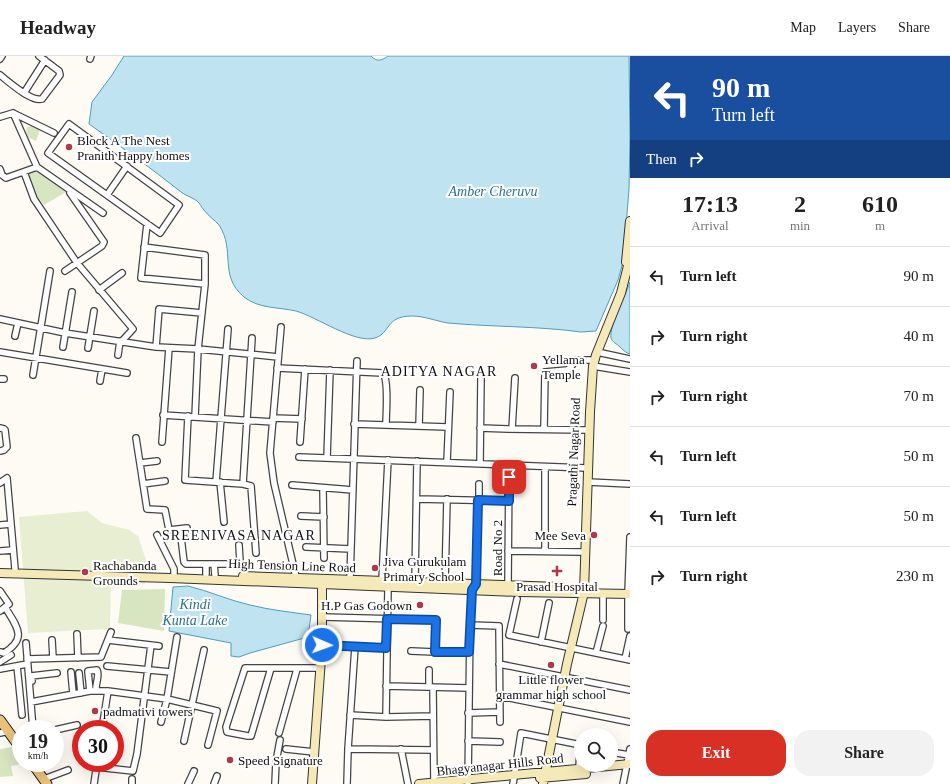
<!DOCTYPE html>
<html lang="en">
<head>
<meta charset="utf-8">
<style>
	:root { --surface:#fff; --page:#f2f2f2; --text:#222; --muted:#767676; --line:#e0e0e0; --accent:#d93025 }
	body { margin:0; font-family:"Times New Roman",serif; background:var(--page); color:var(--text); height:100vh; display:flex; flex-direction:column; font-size:15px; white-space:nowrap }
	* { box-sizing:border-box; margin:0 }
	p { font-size:13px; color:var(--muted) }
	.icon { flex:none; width:22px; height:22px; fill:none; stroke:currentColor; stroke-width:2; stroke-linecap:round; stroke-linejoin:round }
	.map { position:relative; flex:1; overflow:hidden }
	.drawer { display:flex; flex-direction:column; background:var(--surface); width:320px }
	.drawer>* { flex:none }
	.guide { background:#1a4fa0; color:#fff; overflow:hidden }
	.fabs { position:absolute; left:574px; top:672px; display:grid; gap:8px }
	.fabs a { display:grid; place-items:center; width:44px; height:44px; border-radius:50%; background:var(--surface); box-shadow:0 4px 16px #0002; font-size:20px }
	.speed { position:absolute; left:12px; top:664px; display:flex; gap:8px; font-size:20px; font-weight:700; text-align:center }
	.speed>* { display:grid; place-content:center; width:52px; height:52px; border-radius:50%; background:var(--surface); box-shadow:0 4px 16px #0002; line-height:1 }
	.speed small { font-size:10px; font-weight:400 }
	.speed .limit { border:6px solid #d22; background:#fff; color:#111 }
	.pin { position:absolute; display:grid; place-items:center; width:34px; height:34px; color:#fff; margin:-17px; border-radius:8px; box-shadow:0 2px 6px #0006 }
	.me { position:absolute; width:44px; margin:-22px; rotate:92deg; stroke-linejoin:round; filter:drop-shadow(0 0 3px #0008) }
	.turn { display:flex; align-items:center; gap:14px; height:84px; padding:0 16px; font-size:18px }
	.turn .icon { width:52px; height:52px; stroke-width:2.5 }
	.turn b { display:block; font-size:28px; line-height:34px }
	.then { display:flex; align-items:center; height:38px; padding:0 16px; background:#0003; gap:8px; font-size:15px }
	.eta { display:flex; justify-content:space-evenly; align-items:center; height:68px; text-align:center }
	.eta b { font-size:24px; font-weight:800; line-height:28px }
	.action { display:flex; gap:8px; margin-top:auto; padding:8px 16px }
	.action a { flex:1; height:46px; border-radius:16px; background:var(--accent); color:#fff; font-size:16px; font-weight:800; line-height:46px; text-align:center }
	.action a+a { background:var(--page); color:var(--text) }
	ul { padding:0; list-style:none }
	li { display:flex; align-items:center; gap:12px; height:60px; padding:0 16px; border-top:1px solid var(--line) }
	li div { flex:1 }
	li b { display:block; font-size:15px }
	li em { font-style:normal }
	header { display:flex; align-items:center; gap:24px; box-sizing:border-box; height:56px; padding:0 20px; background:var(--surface); border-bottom:1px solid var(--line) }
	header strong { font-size:19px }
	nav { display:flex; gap:22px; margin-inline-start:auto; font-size:14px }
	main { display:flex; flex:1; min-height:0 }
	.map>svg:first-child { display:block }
</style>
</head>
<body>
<header>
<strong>Headway</strong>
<nav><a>Map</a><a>Layers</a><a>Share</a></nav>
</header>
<main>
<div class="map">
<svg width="630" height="728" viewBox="0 0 630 728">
	<rect width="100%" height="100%" fill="#fefbf5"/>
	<path fill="#d8e5c1" d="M32,70L40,74L36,85L29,82L26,76L27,71Z
		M37,113L66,136L44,149L37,141L28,119Z
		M165,533L164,575L118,567L122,534Z
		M12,691L22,708L11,710L13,720L0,721V693Z"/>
	<path fill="#e7eed2" d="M87,455L102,467L129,474L138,480L147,507L145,528L111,526L110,572L108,573L28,577L19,461Z"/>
	<path fill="#bfe3f0" stroke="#4f9dbe" d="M124,0H371C377,6 381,5 388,0H629L630,82L629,133L623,206L618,224L596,275L581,276C537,270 492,271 448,267C436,265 424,260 412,260C385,260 391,277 375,282C355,288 317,261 296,255C279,251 259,253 244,241C218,219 236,195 219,169C215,164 208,160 204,154C201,151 200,147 197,145C192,141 186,140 181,136C151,112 120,90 89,68L92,46L112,19Z
		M630,226V298C626,297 623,294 620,291C617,288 612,286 611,282C609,270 626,238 630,226Z
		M188,530C209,535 228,544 250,549C270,554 290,556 311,559L308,581L250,597L239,601L231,600V587L169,575L173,531Z"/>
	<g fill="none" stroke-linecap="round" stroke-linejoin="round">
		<g stroke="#434343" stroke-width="8">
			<path id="street" d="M0,3L2,0
				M90,3L91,0
				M0,19C9,26 31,46 42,43L60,19L59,15L39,0
				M24,37L45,4
				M13,57L37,111
				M0,61L13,57L54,77
				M69,68L179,149L160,177L48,97Z
				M0,113L2,119L6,122L37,111L103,157
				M24,116L34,143L77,207L133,273L122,285
				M107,139L127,110
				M147,168L141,222L205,228
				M144,191L205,199V228L198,293L195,361
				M65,215L102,190L104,186L70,137
				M99,234L122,217
				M0,263L65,277L156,291L198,293L278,301
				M281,271L270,397L274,427L296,521
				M15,280L18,267
				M63,291L72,236
				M156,291L159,253L202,257
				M88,292L94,255
				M0,296L127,317
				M597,296L630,303
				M118,299L120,285
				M593,310L630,316
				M277,312L383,317C389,325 386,358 386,369
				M33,319L50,215
				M0,323H4
				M100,325L102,313
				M163,359L273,366
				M188,360L185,424L243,428L251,430L256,497
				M273,362L302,363
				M354,368L448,371
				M419,370L420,334
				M0,372L4,373L5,374L7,391L4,394L0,395
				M480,372L508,373L586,374
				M512,373L515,322
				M544,373L545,316L567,314L570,312L576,304H590
				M136,382L147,453L165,454L169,474L187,472
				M162,386L169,292
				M300,386L305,313
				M299,401L586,412
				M327,402L330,314
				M447,406L450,336
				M140,407L157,405
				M480,408L481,321
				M545,411V495
				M216,426L228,273
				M220,426L224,466
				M588,426L630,428
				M0,427L7,422L11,468L0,469
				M143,428L165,425
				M243,428L252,282
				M292,429L353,434
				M323,432L324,502
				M417,443L509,445
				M479,444V428
				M301,460L324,461
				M11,468L15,513
				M180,473L184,506L186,508H239L240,506L239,489
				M157,479L174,513V522
				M306,491L351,493
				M0,495L13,494
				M508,495L581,496
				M206,508V518
				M214,508L215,519
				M350,523L357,305
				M382,524L388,404
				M415,525L417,405
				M445,527L447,443
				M508,529L509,408
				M0,535L9,548L0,555
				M517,543L509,579L630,604
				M322,561L436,564L435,596H469
				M603,564V538
				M470,569L499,570L500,666
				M628,573V538L630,481
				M77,578L78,602
				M52,584L53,602
				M108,584L159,590
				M541,586L549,547
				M26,587L33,673
				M322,589L386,592
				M411,595L435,596
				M0,596L4,597C28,582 17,571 5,551
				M596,597L603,570
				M27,603L101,601L111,576
				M625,603L630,580
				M0,606L11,599
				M499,608L630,634
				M17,610L22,659
				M107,610L171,616
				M271,612L251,680H248L227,676L226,671L245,612H320
				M0,613L27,608
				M71,616L73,638
				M79,617L81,637
				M31,625H32L31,620L57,617
				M386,630L469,632
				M429,631V614
				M433,631L434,728
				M90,635L88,616V615L97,614C100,620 95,628 96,635
				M499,640L630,666
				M31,646L90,635H108L167,643L217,655L208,689
				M468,657L500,656
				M350,659L386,661L433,660
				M386,661L388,531
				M161,666L167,643L177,581
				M102,673L108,635
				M55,674L77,669
				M0,677L5,676
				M279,677L297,613
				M184,685L204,594
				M468,685L500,686
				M286,693L314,696
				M348,693L433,694
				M401,693L408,728
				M611,696L629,699
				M96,711L133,715L137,698L151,589
				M579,713L580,689
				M44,723L68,714
				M132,723V728
				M94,728L97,707
				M188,728L194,715
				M214,728L217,720
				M275,728L276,706L280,684
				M347,728L348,693L355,591
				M468,728L470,569L472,534L476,528L478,444
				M513,728L521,677L581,689
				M623,728L630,693"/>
		</g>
		<g stroke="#323232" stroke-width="10">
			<path id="secondary" d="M626,206L630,165
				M0,517L170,522L519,536L630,538
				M243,520L561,531
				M540,722L586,718
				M312,728L322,589V529
				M419,728L630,708
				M543,728L567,608L584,536L590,356L593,310L596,299L621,237L630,202"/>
		</g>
		<g stroke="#212121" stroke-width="11">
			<path id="primary" d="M0,664L21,693
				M32,707L47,728"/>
		</g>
		<use href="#street" stroke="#fff" stroke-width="5.5"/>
		<use href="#secondary" stroke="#f6e9b8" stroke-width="8"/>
		<use href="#primary" stroke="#e9c27a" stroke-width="9"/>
	</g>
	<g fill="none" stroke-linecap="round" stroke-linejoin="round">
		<g stroke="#114b97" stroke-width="10">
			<path id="route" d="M322,589L386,592L387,563L436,564L435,596H469L472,534L476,528L478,444L509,445V421"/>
		</g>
		<use href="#route" stroke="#1a73e8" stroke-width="7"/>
	</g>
	<g fill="#b1384a" stroke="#fff" stroke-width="1.5">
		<circle cx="69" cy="91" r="4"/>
		<circle cx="534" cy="310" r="4"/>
		<circle cx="594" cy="479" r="4"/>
		<circle cx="375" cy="512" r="4"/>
		<path d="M555 509h4v4h4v4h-4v4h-4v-4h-4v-4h4z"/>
		<circle cx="85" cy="516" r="4"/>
		<circle cx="420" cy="549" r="4"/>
		<circle cx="551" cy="609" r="4"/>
		<circle cx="95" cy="655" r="4"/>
		<circle cx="230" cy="704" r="4"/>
	</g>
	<g text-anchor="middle" stroke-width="4" stroke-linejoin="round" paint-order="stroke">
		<g font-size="13" fill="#101010" stroke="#fff" text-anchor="start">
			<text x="77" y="89">Block A The Nest<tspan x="77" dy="15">Pranith Happy homes</tspan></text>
			<text x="542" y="308">Yellama<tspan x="542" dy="15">Temple</tspan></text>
			<text x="586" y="484" text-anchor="end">Mee Seva</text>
			<text x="383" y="510">Jiva Gurukulam<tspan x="383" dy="15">Primary School</tspan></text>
			<text x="93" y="514">Rachabanda<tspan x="93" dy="15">Grounds</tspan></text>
			<text x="557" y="535" text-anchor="middle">Prasad Hospital</text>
			<text x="412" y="554" text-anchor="end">H.P Gas Godown</text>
			<text x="551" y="628" text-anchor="middle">Little flower<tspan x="551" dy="15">grammar high school</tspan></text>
			<text x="103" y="660">padmativi towers</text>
			<text x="238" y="709">Speed Signature</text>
		</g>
		<g font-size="13" fill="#101010" stroke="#fff">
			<text transform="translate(573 396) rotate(-88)" y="5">Pragathi Nagar Road</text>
			<text transform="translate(497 492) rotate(-90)" y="5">Road No 2</text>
			<text transform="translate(292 509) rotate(2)" y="5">High Tension Line Road</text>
			<text transform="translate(500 708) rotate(-6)" y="5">Bhagyanagar Hills Road</text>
		</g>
		<g font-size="14" font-style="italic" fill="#277095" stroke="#fff">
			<text x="493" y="140">Amber Cheruvu</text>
			<text x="195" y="553">Kindi<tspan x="195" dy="16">Kunta Lake</tspan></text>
		</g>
		<g font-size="14" letter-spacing="1" fill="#101010" stroke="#fff">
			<text x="439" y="320">ADITYA NAGAR</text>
			<text x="239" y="484">SREENIVASA NAGAR</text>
		</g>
	</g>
</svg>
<div class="fabs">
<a><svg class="icon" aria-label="search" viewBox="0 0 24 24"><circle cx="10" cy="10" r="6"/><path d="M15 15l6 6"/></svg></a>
</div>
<div class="speed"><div>19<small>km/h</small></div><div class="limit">30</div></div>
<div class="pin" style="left:509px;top:421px;background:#d93025"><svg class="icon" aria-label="arrive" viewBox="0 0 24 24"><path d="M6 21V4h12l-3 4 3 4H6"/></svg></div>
<svg class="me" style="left:322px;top:589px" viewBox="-20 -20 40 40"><circle r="17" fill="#1a73e8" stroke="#fff" stroke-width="3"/><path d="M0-11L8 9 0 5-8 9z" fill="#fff"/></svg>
</div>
<section class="drawer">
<div class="guide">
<div class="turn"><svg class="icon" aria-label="left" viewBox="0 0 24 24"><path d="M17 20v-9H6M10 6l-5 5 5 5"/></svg><div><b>90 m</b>Turn left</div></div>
<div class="then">Then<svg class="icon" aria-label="right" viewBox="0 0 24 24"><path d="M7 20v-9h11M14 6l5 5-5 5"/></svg></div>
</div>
<div class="eta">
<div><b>17:13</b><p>Arrival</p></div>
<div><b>2</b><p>min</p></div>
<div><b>610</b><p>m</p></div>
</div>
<ul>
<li><svg class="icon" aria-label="left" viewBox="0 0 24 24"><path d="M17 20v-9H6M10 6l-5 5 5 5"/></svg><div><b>Turn left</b></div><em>90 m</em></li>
<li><svg class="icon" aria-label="right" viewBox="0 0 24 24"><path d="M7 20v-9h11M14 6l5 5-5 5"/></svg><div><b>Turn right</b></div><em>40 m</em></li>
<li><svg class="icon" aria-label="right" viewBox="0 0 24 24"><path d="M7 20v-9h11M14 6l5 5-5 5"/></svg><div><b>Turn right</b></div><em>70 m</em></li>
<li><svg class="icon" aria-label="left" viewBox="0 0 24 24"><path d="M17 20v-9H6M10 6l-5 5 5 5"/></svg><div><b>Turn left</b></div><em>50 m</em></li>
<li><svg class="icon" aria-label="left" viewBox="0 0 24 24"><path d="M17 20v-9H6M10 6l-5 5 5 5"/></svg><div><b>Turn left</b></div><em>50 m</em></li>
<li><svg class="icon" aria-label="right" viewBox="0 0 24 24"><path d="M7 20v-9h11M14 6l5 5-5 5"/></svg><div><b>Turn right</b></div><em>230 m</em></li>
</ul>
<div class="action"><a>Exit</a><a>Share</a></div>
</section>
</main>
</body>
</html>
